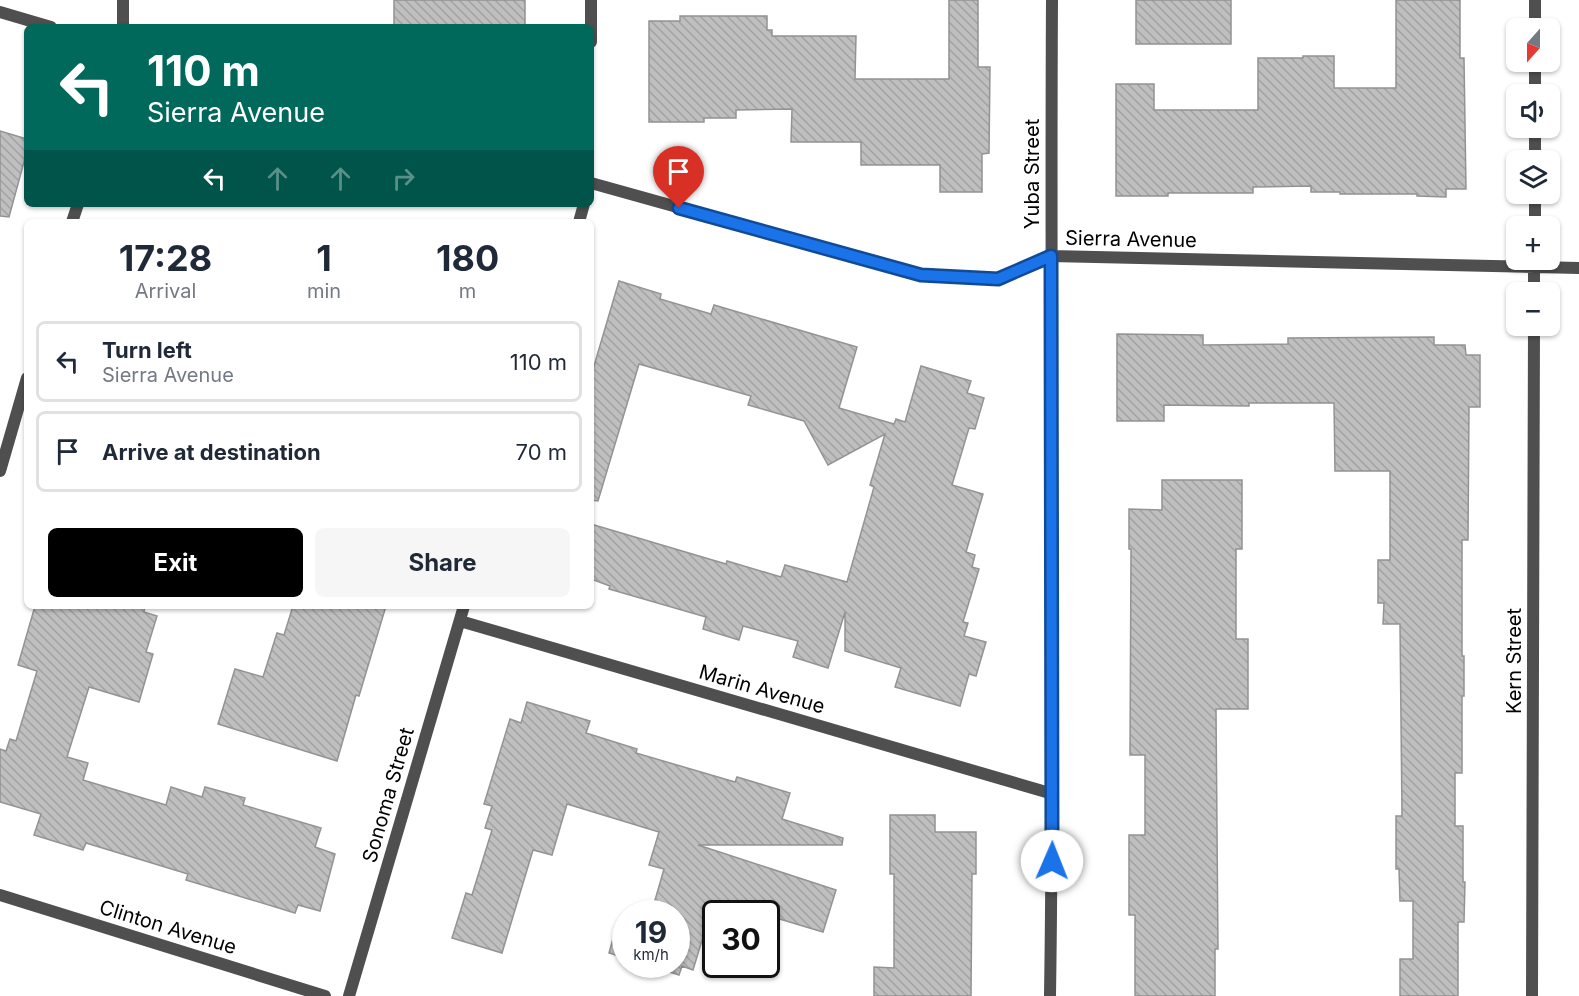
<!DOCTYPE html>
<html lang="en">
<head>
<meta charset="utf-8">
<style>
	:root { --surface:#fff; --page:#f6f6f7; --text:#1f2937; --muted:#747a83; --line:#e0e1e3; --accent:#000 }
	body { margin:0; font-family:Inter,sans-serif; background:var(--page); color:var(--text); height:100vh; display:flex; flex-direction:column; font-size:22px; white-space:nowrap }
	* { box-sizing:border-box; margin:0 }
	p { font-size:20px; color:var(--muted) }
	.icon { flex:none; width:33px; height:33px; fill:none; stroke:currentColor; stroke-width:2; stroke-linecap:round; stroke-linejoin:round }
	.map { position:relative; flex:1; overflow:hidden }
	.drawer { position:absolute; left:24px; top:219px; width:570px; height:390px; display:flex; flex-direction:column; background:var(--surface); border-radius:9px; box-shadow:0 2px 4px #0004 }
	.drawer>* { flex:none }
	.top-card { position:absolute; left:24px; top:24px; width:570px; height:183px; border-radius:9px; box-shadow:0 2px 4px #0004; background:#00695c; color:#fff; overflow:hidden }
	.needle { width:39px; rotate:201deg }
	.tools { position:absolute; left:1506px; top:18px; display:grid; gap:12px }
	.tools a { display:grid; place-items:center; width:54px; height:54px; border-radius:9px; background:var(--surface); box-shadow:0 2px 4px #0004; font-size:30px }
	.speed { position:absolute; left:612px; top:900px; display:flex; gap:12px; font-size:30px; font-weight:700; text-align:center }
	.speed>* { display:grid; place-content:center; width:78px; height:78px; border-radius:50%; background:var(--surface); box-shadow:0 2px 4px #0004; line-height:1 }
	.speed small { font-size:15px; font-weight:400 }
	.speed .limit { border:3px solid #111; border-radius:9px; background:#fff; color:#111 }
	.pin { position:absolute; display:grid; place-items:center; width:51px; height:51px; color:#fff; margin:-62px -26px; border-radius:50% 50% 50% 0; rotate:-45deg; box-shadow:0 0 6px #0007 }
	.pin .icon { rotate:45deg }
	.me { position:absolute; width:66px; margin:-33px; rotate:1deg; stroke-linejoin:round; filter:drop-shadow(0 0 4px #0008) }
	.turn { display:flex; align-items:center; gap:21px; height:126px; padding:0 24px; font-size:27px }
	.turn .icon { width:78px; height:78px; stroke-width:2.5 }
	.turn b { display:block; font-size:42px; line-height:51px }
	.lanes { display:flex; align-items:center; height:57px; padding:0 24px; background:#0003; justify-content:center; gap:30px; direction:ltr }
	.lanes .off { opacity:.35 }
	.eta { display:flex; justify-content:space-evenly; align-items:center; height:102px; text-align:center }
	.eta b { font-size:36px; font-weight:700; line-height:42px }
	.action { display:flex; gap:12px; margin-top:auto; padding:12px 24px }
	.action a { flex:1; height:69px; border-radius:9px; background:var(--accent); color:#fff; font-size:24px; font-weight:700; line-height:69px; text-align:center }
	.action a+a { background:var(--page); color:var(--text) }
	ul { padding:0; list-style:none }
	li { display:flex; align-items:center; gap:18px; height:81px; margin:0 12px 9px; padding:0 12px; border:3px solid var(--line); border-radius:9px }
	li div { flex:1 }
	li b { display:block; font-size:22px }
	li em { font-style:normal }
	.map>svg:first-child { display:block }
</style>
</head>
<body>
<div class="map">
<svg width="1579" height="996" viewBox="0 0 1579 996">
	<defs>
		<pattern id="building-back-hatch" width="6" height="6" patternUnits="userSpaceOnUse" patternTransform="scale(1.5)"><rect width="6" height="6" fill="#bfbfbf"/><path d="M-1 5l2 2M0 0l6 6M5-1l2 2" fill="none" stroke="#a2a2a2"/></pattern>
	</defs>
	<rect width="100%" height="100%" fill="#fff"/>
	<path fill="url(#building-back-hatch)" stroke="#939393" stroke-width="1.5" d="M394,0H525V27H394Z
		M949,0H978V67H990L989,153L982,154V192H940V165H861V142H791L792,109L736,110V118H704V122H649V21H680V16H767V30H772V36H856L855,79H949Z
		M1136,0H1231V44H1136Z
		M1396,0H1460V58H1464L1466,189H1446V197L1417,196V194H1340V192H1311V186L1253,187V193H1168V196H1116V84H1154V110H1258V58H1303V56H1334V88H1396Z
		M0,131L27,139V151L9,217L0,216Z
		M619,281L661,294L660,299L711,314L714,305L857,347L839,408L894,424L896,419L905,422L921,366L971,381L967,393L984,398L975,429L969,428L952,485L983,494L966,552L975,555L972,567L979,569L963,622L968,623L964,636L986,642L976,676L969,674L960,706L895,687L901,668L845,651V612L828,668L793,657L798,641L743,626L739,640L703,629L706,617L609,589L610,586L591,579V524L726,564L727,561L781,577L785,565L847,582L874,487L870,485L885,434L828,465L804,421L748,405L751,396L639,364L598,501L591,500V376Z
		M1117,334L1203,335V345L1288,344V338L1434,337V345H1465L1466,355H1480V407H1469L1468,540H1462V656H1464V696H1462V773H1455V826H1463V882H1465L1464,922H1458V996H1400V959H1413V901H1400L1399,869H1396V816H1402L1400,624H1383L1384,603H1378V560H1390V471H1335L1334,403H1249V406L1164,405V421H1117Z
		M1162,480H1242V549H1236V639H1248V709H1216L1218,949H1215V996H1135V915H1129V835H1145V755H1130L1131,549H1129V509L1162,510Z
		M35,606H145L144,612L157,616L146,652L153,654L139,702L89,687L67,757L88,763L83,780L166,805L171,787L202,797L205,787L245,798L243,805L321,828L315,847L335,854L320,911L298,905L295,913L186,880L188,874L86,843L83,850L34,835L41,814L0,802V749L6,751L10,739L16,741L37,671L18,665Z
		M293,606H386L359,696L356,695L337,761L218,724L235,669L263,677L277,633L284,635Z
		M527,702L590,721L586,733L637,749L636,753L735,782L737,777L790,793L782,819L843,838L842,845H698L836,890L823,932L766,915V914H710L693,970L682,966L679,975L645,964H676V914H651L664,869L649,865L659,832L567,804L552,855L533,850L502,953L452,938L466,893L472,895L492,830L485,828L492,806L484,804L510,719L521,723Z
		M890,815H935V832H976V874H972L971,996H874V967L894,968V874H890Z
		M618,921L626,923V958L609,953Z"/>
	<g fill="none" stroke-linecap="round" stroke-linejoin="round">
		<path stroke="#4f4f4f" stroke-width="12" d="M0,12L51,27
			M123,27V0
			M1535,28V0
			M591,42V0
			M1535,94V62
			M1535,160V128
			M591,183L921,275L998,279L1051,256L1579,268
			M72,222L78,204
			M579,222L584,204
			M1535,226V194
			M1534,292V260
			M0,471L27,378
			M460,621L1053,794
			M0,895L325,996
			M349,996L464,606
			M1050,996C1055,664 1050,332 1052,0
			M1532,996L1534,326"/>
	</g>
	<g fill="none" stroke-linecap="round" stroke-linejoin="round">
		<g stroke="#114b97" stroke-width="15">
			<path id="route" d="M679,208L921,275L998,279L1051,256L1052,861"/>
		</g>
		<use href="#route" stroke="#1a73e8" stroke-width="10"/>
	</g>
	<g text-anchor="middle" stroke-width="5" stroke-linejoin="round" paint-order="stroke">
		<g font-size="20" fill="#000" stroke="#fff">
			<text transform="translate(1032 174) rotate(-90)" y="7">Yuba Street</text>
			<text transform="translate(1131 239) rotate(1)" y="7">Sierra Avenue</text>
			<text transform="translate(1514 661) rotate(-90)" y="7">Kern Street</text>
			<text transform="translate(762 689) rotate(16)" y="7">Marin Avenue</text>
			<text transform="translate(388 795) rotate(-74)" y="7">Sonoma Street</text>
			<text transform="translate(168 927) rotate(17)" y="7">Clinton Avenue</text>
		</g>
	</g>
</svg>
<div class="tools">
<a><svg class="needle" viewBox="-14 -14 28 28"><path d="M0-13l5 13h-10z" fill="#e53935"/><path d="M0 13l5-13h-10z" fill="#747a83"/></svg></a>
<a><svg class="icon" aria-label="sound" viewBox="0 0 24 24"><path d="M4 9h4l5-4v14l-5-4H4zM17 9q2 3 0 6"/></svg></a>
<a><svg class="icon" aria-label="layers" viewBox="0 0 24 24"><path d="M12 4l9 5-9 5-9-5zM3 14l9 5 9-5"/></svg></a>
<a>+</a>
<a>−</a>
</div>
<div class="speed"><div>19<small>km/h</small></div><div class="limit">30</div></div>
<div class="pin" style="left:679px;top:208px;background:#d93025"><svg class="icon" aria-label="arrive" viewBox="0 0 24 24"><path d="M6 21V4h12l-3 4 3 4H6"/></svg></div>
<svg class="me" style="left:1052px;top:861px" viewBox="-20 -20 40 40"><circle r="19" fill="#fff"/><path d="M0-13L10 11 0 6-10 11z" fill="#1a73e8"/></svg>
<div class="top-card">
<div class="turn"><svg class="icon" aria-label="left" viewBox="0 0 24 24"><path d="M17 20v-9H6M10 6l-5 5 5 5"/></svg><div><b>110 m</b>Sierra Avenue</div></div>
<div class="lanes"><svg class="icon" aria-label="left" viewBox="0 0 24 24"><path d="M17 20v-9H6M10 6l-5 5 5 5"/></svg><svg class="icon off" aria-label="ahead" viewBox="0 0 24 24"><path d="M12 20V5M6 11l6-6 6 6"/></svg><svg class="icon off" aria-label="ahead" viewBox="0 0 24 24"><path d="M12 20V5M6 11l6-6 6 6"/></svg><svg class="icon off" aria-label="right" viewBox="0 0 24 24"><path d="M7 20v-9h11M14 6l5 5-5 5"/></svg></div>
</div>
<section class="drawer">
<div class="eta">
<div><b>17:28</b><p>Arrival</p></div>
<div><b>1</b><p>min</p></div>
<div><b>180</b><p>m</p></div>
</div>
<ul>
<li><svg class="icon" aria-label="left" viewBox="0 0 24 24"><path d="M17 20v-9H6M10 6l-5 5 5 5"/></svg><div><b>Turn left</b><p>Sierra Avenue</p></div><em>110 m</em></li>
<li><svg class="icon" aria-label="arrive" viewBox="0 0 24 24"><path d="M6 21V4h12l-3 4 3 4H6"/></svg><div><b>Arrive at destination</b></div><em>70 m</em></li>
</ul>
<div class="action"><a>Exit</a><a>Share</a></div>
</section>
</div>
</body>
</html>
